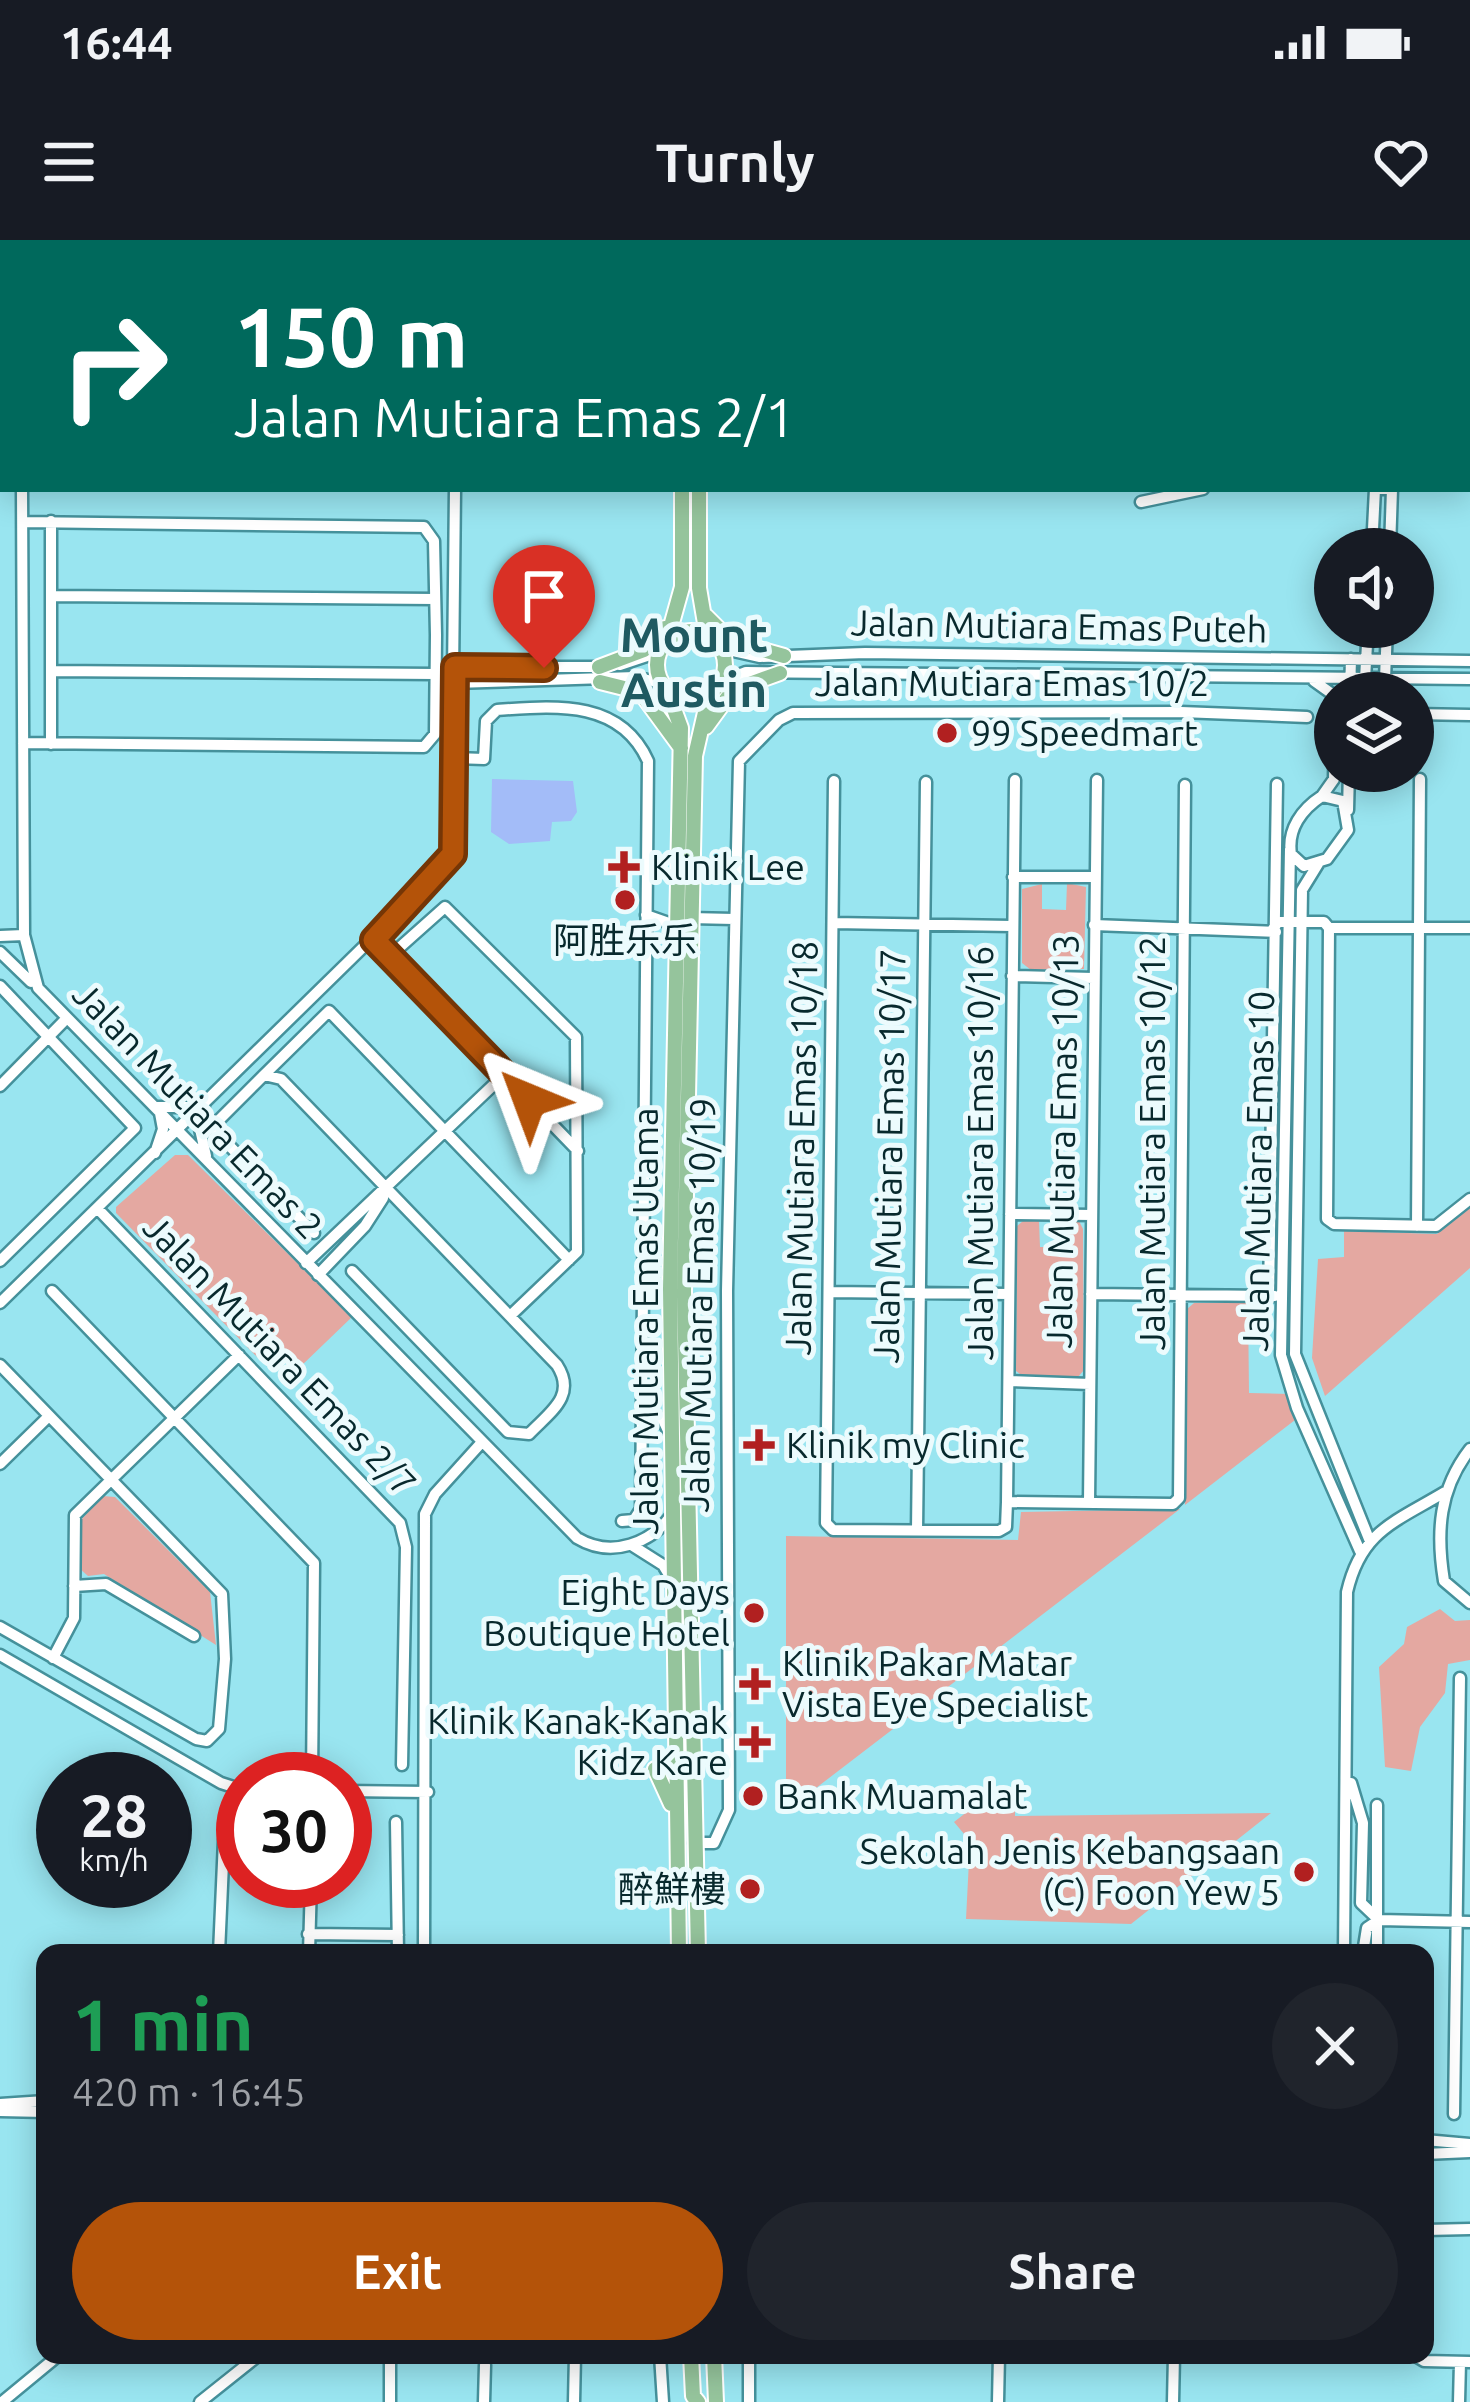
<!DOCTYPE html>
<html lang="en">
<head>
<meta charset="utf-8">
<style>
	:root { --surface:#171b24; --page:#20242c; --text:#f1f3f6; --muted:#9ea1a6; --accent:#b45309 }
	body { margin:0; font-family:Ubuntu,"Noto Sans SC",sans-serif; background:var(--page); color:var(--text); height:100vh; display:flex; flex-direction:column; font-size:45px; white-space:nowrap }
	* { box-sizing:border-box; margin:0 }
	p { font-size:39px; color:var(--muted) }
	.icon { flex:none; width:66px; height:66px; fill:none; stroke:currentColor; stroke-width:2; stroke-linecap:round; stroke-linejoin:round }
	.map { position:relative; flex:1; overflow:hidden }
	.sheet { position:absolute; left:36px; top:1704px; width:1398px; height:420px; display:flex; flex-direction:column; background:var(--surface); border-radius:24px; box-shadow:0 6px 30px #0003 }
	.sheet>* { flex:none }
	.guide { position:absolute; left:0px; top:0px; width:1470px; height:252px; box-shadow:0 6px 30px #0003; background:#00695c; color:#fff; overflow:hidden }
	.fabs { position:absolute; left:1314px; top:288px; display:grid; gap:24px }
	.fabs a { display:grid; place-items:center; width:120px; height:120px; border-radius:50%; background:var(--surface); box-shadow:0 6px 30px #0003; font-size:60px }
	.speed { position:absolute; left:36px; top:1512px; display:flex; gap:24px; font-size:60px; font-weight:700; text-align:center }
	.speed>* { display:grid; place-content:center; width:156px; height:156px; border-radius:50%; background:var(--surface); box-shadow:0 6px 30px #0003; line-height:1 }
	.speed small { font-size:30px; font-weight:400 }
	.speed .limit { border:18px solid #d22; background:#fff; color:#111 }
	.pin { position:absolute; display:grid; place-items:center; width:102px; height:102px; color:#fff; margin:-123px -51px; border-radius:50% 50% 50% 0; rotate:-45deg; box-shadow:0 0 12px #0007 }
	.pin .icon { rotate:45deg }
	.me { position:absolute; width:132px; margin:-66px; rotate:316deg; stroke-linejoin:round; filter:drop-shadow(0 0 9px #0008) }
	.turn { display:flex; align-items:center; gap:42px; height:252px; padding:0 36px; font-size:54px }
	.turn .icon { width:156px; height:156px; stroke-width:2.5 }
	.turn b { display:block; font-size:84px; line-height:102px }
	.round { display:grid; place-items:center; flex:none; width:126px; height:126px; border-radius:63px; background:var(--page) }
	.head { display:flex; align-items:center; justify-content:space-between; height:204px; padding:0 36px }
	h1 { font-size:72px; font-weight:700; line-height:90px; color:#1e9e55 }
	.button { display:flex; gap:24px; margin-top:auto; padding:24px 36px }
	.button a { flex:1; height:138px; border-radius:72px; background:var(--accent); color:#fff; font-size:48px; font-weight:700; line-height:138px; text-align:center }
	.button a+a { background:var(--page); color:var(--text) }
	.status { display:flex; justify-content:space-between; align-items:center; height:84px; padding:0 60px; background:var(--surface); direction:ltr }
	.status svg { height:33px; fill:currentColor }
	header { display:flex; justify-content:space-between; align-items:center; height:156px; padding:0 36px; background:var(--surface); font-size:54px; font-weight:700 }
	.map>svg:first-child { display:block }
</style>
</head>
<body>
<div class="status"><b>16:44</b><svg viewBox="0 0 49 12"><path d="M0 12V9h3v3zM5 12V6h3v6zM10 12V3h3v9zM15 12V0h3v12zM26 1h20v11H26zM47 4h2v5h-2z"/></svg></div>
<header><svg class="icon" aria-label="menu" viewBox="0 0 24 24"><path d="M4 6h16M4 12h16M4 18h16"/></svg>Turnly<svg class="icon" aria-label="heart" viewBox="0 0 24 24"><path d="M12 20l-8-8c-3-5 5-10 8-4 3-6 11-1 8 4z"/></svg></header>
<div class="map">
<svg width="1470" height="2162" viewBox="0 0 1470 2162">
	<rect width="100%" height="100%" fill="#99e5f0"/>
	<path fill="#e4a8a1" d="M1067,643L1086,647L1084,729L1031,730L1022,723V649L1042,644V669L1066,670Z
		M175,915H188L352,1077L299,1128L277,1105L261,1121L116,973V967Z
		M1470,968V1028L1325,1156L1312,1118L1318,1019L1344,1017V991L1437,994Z
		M1023,981H1039L1040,1007H1063L1064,981H1079L1083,989L1084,1130L1078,1137H1024L1016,1131L1017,986Z
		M1194,1063H1248L1249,1153L1289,1154L1295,1180L1185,1265L1187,1069Z
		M103,1256L115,1257L210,1352L216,1405L104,1334L88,1336L79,1328L80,1281Z
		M1180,1269L786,1571V1296L1018,1300L1021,1272Z
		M1440,1369L1455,1381L1470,1380V1420L1448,1424L1445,1453L1420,1487L1411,1531L1385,1527L1379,1427L1404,1404L1407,1387Z
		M1000,1546L1015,1563V1576L1271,1573L1131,1684L966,1679L970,1601L954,1582Z"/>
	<path fill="#a3bcf8" d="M492,539L573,541L577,572L571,581L552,582L550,601L509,604L491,592Z"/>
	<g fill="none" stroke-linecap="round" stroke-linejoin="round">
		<g stroke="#45919b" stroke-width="15">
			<path id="minor" d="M378,0L380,3
				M736,0V3
				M104,3L109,0
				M129,3L133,0
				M1193,3L1194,0
				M1402,3V0
				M1467,47L1470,49
				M0,61H3
				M0,75H3
				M1467,114L1470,115
				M1467,242H1470
				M22,249L24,695L38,748L577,1298C612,1319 652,1303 673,1273
				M1141,262L1203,249
				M23,282L424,287L434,301L436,395L435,494L424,507L23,503
				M1372,309L1375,249H1388
				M1390,309L1392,249
				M51,356L435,359
				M720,408L760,417L865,413L1470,421
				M620,425L659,412
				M455,427H602
				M51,431L435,434
				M1365,439L1368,387
				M1385,439L1387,387
				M1314,441L1335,456
				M721,442L746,432L1470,439
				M455,443L635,437L661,443
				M1350,453L1351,419
				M1413,474L1470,475
				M51,504V281
				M455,518L484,519L486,481L497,470C555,466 620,459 648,521L641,1269L634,1280L622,1281
				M834,541L826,1283L833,1290L999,1291L1006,1287L1007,1262L1015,540
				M1322,556L1343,561L1348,590L1327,619L1304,626L1291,614C1287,589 1302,569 1322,556Z
				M1322,556L1334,539L1335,485
				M1348,570L1349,531
				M1290,609L1281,1115L1297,1168L1360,1311
				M1318,624L1302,650L1295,1114L1369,1299
				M1013,637H1095
				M646,675L666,682L677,694
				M690,678L734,679
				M833,683L1012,686
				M1094,685L1276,692
				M1329,688L1327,979L1334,984L1436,986L1470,959
				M1273,689L1278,682H1324L1329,688H1470
				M0,696L24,695
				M374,700L578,911
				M0,712L31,742
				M390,716L445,667L576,797L577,1012L510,1076
				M1012,736L1093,738
				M0,746L135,888L0,1021
				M264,835L329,771L569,1020
				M0,846L67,778
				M204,866L200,889L206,916
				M156,867H201
				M155,913L163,889L160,873
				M98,969L400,1283L406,1307L402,1525
				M1010,974L1091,975
				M1417,986L1420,539
				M314,993L217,893L219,880L264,835L281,839L557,1125C577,1156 550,1172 529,1194L508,1192L352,1031
				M306,1023L505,834
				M318,1035L365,986L383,958
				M52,1051L314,1323L312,1539
				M829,1052L1009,1054
				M1091,1054L1275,1056
				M1269,1056L1277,544
				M0,1063L451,621L455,249
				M0,1125L222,1354L225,1419L219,1489L207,1501L196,1499L0,1387
				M1009,1141L1090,1144
				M642,1171L663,1180L670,1195
				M1470,1209C1439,1249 1436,1292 1444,1341L1470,1363
				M0,1224L49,1176
				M1007,1262L1173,1264L1179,1258L1185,545
				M1089,1262L1097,540
				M917,1290L926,542
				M633,1306L663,1325L674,1343
				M74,1346L106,1344L194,1396
				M0,1415L221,1543L243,1550
				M53,1418L74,1378L75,1275L239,1115
				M1351,1543L1363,1583L1361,1663L1379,1680
				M345,1551L428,1552
				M1377,1565V1713
				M396,1582L398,1713
				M694,1603H714L729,1570L727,1051L739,521L779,480L793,473L1181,472L1307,477
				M1379,1680L1470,1682
				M308,1694L398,1695
				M219,1713L224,1600L228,1586L243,1577
				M309,1713L311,1641
				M424,1713L425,1274L435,1254L482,1202
				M1344,1713L1347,1352C1361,1291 1395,1282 1445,1252
				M1363,1713L1367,1688L1379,1680
				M0,1864L45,1861
				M0,1871L45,1872
				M1454,1874L1460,1438
				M1425,1900L1470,1904
				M1425,1914L1470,1912
				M1425,1990L1470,1989
				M660,2115L663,2162
				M749,2115V2162
				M1414,2115L1424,2121L1470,2122
				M2,2162L59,2115
				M200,2162L259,2115
				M390,2162V2115
				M484,2162L485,2125
				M574,2162L575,2115
				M998,2162L999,2115
				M1173,2162L1174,2115
				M1459,2162L1460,2122"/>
		</g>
		<g stroke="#fff" stroke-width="18">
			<path id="major" d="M682,3V0
				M702,3V0
				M699,249V348L707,395
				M706,376L731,401L784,416
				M657 425a34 34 0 1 1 68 0a34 34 0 1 1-68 0Z
				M668,397L682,347V249
				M599,427L644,410L665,388
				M600,442L640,452L681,508
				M667,450L681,488L670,1049L679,1713
				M706,487L733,450L780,433
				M655,1529L671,1564
				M698,1713L684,1051L695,516L709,455
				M691,2115L693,2156L698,2162
				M714,2115L716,2162"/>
		</g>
		<use href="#minor" stroke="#fff" stroke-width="10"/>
		<use href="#major" stroke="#95c49c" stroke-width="14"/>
	</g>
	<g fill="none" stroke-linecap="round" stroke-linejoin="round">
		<g stroke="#753606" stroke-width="30">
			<path id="route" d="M529,860L374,700L453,614L455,427L544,428"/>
		</g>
		<use href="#route" stroke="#b45309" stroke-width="21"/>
	</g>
	<g fill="#b12020" stroke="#ecfbfd" stroke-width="4.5">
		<circle cx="947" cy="493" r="12"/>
		<path d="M618 609h12v12h12v12h-12v12h-12v-12h-12v-12h12z"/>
		<circle cx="625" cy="660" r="12"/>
		<path d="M753 1187h12v12h12v12h-12v12h-12v-12h-12v-12h12z"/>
		<circle cx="754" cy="1373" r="12"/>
		<path d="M749 1426h12v12h12v12h-12v12h-12v-12h-12v-12h12z"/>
		<path d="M749 1484h12v12h12v12h-12v12h-12v-12h-12v-12h12z"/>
		<circle cx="753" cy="1556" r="12"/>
		<circle cx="1304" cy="1632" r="12"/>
		<circle cx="750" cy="1649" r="12"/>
	</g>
	<g text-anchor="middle" stroke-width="10" stroke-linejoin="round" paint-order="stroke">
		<g font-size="36" fill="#08292d" stroke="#ecfbfd">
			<text transform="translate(1059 386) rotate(1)" y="13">Jalan Mutiara Emas Puteh</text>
			<text x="1012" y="456">Jalan Mutiara Emas 10/2</text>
			<text transform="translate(198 870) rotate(46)" y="13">Jalan Mutiara Emas 2</text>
			<text transform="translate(1062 901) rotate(-89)" y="13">Jalan Mutiara Emas 10/13</text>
			<text transform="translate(1152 903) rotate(-90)" y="13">Jalan Mutiara Emas 10/12</text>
			<text transform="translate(801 908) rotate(-89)" y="13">Jalan Mutiara Emas 10/18</text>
			<text transform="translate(980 913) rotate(-90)" y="13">Jalan Mutiara Emas 10/16</text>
			<text transform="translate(889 916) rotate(-89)" y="13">Jalan Mutiara Emas 10/17</text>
			<text transform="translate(1258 931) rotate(-89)" y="13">Jalan Mutiara Emas 10</text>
			<text transform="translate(699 1065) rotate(-89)" y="13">Jalan Mutiara Emas 10/19</text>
			<text transform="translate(645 1081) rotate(-90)" y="13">Jalan Mutiara Emas Utama</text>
			<text transform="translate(280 1115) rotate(46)" y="13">Jalan Mutiara Emas 2/7</text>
		</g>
		<g font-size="36" fill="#08292d" stroke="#ecfbfd" text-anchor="start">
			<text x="971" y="506">99 Speedmart</text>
			<text x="651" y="640">Klinik Lee</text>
			<text x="625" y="713" text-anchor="middle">阿胜乐乐</text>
			<text x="786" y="1218">Klinik my Clinic</text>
			<text x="730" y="1365" text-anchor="end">Eight Days<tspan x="730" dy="41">Boutique Hotel</tspan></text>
			<text x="782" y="1436">Klinik Pakar Matar<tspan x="782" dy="41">Vista Eye Specialist</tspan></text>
			<text x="728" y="1494" text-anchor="end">Klinik Kanak-Kanak<tspan x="728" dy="41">Kidz Kare</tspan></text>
			<text x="777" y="1569">Bank Muamalat</text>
			<text x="1280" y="1624" text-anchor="end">Sekolah Jenis Kebangsaan<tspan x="1280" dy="41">(C) Foon Yew 5</tspan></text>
			<text x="726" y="1662" text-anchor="end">醉鮮樓</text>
		</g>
		<g font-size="48" font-weight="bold" fill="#1f5a61" stroke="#ecfbfd">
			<text x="694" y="412">Mount<tspan x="694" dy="55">Austin</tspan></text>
		</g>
	</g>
</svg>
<div class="fabs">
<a><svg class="icon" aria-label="sound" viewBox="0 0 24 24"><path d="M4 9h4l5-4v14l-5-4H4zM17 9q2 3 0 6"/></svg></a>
<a><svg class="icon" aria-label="layers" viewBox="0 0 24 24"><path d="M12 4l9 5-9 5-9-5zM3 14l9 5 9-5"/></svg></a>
</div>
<div class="speed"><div>28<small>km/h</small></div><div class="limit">30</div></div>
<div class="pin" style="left:544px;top:428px;background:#d93025"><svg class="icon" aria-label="arrive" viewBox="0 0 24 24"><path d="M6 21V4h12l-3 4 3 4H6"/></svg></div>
<svg class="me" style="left:529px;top:860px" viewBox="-20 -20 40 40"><path d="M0-17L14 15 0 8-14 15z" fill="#b45309" stroke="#fff" stroke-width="4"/></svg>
<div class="guide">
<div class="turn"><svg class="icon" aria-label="right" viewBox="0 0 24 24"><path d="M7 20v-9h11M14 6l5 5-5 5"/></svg><div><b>150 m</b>Jalan Mutiara Emas 2/1</div></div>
</div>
<section class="sheet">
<div class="head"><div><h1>1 min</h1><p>420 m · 16:45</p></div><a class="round"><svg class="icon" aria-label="close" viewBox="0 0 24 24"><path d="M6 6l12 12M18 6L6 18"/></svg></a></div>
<div class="button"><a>Exit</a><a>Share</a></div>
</section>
</div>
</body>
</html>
